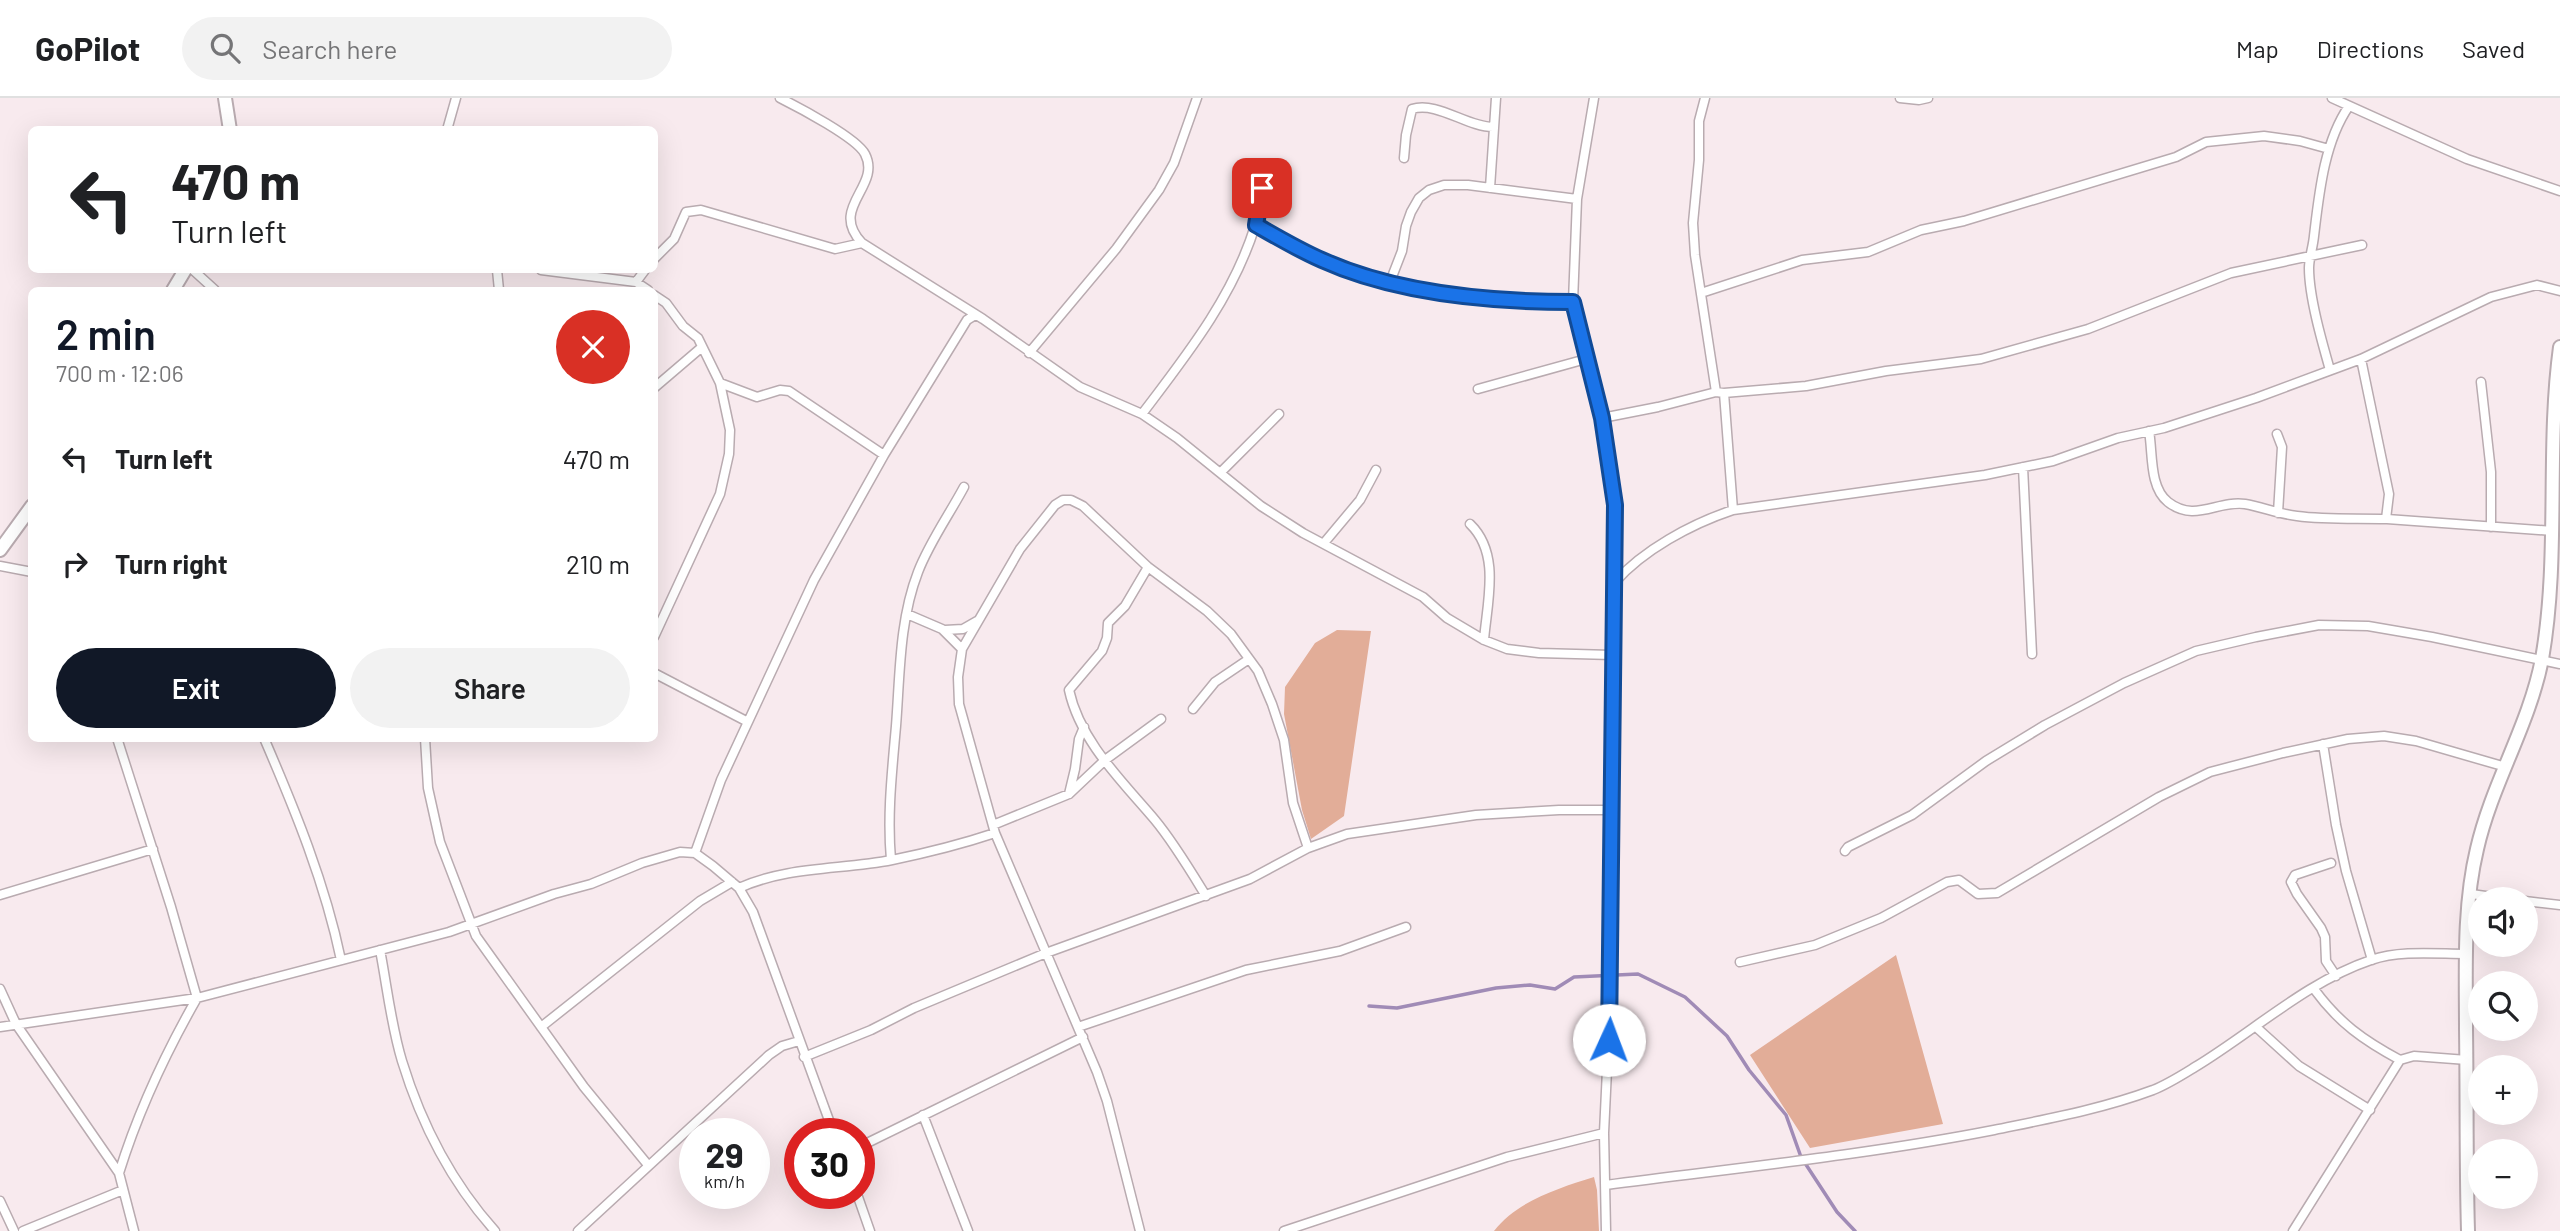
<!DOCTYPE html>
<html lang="en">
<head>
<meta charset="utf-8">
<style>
	:root { --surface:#fff; --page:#f2f2f2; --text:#202124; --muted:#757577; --line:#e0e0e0; --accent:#111827 }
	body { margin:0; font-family:Barlow,sans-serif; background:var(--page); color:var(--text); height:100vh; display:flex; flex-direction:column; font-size:26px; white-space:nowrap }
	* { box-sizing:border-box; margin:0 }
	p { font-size:23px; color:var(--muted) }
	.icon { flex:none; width:38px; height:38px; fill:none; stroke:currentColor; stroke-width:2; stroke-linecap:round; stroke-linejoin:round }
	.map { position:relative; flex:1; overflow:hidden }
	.details { position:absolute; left:28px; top:189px; width:630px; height:455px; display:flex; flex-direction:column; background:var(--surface); border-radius:10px; box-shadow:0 7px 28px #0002 }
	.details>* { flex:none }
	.top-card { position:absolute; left:28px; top:28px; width:630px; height:147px; border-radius:10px; box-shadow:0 7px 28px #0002; background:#fff; color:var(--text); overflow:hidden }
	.fabs { position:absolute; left:2468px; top:789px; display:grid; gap:14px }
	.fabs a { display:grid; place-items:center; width:70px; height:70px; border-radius:50%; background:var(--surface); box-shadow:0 7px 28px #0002; font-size:35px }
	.speed { position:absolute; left:679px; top:1020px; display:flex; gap:14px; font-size:35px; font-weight:700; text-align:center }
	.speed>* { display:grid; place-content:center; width:91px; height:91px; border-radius:50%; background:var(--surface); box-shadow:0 7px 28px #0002; line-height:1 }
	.speed small { font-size:18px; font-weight:400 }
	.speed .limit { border:10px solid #d22; background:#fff; color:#111 }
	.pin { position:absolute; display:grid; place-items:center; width:60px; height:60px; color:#fff; margin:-30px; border-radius:14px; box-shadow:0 4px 10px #0006 }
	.me { position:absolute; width:77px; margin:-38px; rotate:2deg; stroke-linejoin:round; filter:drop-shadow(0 0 5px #0008) }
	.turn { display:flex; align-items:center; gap:24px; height:147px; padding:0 28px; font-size:32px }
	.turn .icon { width:91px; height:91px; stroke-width:2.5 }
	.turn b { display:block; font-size:49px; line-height:60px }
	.round { display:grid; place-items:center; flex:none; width:74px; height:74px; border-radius:37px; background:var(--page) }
	.headline { display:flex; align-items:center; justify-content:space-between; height:119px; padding:0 28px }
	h1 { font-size:42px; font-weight:600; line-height:52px; color:var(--accent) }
	.primary-button { display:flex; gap:14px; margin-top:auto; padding:14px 28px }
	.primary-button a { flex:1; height:80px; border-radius:42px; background:var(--accent); color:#fff; font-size:28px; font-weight:600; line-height:80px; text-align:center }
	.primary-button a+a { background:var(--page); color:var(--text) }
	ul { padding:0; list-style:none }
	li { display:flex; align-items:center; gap:21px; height:105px; padding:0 28px }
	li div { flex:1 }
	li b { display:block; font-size:26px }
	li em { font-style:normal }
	header { display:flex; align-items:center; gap:42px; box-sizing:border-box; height:98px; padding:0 35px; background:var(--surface); border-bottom:2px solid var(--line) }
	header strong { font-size:33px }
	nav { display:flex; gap:38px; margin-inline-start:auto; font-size:24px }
	.search { width:490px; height:63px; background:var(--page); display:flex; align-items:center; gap:18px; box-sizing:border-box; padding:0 24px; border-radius:38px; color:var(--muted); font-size:26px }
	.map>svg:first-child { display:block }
</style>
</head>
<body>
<header>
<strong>GoPilot</strong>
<div class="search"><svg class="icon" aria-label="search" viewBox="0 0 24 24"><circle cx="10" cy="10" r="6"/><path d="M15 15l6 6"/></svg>Search here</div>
<nav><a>Map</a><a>Directions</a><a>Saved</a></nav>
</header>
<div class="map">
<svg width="2560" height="1133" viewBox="0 0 2560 1133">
	<rect width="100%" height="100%" fill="#f8eaee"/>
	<path fill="#e2ad98" d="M1337,532L1371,533L1344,718L1311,741L1302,712L1284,616L1285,589L1315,545Z
		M1896,857L1943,1026L1810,1050L1750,957Z
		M1594,1079L1597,1092L1599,1133H1494C1517,1103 1559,1090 1594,1079Z"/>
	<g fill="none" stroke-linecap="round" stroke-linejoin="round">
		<path stroke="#a08bb6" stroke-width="3.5" d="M1369,908L1397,910L1496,890L1530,887L1555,891L1574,879L1638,876L1685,899L1727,938L1749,972L1786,1017L1801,1059L1837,1114L1855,1133"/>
		<g stroke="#b9abb0" stroke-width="11">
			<path id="street" d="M780,0C798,9 857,40 865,56C882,89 828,109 862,145L983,221L1080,289L1142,316L1177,340L1261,408L1303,435L1423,499L1447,520L1484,542L1507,551L1539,555L1612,557
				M1594,0L1577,101L1573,204L1602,320L1615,407L1611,888L1604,1035L1606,1133
				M1705,0L1699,23V62L1693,125L1695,157L1716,294
				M1900,0L1919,2L1928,0
				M2332,0L2467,61L2560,93
				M447,32L456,0
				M1404,60L1406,37L1412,11C1437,3 1467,29 1493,29
				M1490,90L1496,0
				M1256,127C1277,139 1299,152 1322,162C1397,196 1491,204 1573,204
				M654,161L674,141L686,114L701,112L835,151L862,145
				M193,172L215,192
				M497,172L499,192
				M541,172L636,184L648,192
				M636,184L645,172
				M1390,184L1402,153L1406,128L1411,114L1419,100L1429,92L1444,87H1468L1577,101
				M1701,195L1802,162L1868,154L1921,132L1964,123L2176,59L2206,44L2264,38L2300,43L2329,51
				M654,197L666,205L683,228L698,240L720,285L730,332L729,356L720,396L654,539
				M1029,255L1116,151L1159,92L1174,65L1197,0
				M2361,261L2389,396L2386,421
				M2330,272C2322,244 2309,199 2309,170C2309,160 2313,149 2314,138C2319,96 2324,44 2349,8
				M2481,284L2491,374V429
				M720,285L757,299L780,292L789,293L884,357
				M654,290L702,249
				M1478,291L1586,261
				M1724,295L1806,288L1886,273L1981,261L2088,231L2231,175L2362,147
				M1142,316C1186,258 1233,199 1255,128C1260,111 1261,93 1264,75
				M1602,320L1658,309L1716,294L1724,295L1733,412
				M2149,333C2153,355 2149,389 2168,404C2195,425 2217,402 2245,406C2262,409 2279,416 2297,418C2327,422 2357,420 2387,421C2443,425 2498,429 2553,433
				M2277,336L2282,349L2278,415
				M2023,369L2032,556
				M1221,374L1279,316
				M1470,426C1501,456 1487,504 1484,542
				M1324,445L1360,402L1376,372
				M0,468L32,474
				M1148,469L1125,508L1108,525L1107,540L1102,553L1069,592C1080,643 1122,683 1155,722C1174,745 1190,772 1206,798
				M1614,485C1643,452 1691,426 1733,412L1985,377L2053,363L2118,340L2164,330L2256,300L2361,261L2491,199L2537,187L2560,193
				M907,516L942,531L962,551
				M945,532L963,531L977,523
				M654,575L748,624
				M1193,611L1215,584L1249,561
				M117,640L171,809L197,900C165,956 138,1014 119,1075
				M264,640C295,712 325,785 341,862
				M425,640L428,690L440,744L476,838L584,989L648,1067
				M2323,646L2336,727L2346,773L2372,862
				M1069,696L1075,671L1079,641L1084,629
				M993,727L1069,696L1105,662L1161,621
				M1845,753L1848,749L1912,717L1986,663L2045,627L2124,585L2196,553L2256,539L2319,527L2368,528L2432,539L2560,566
				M695,755L721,682L814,482L884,357L967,222L975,217
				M891,762C887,717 892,674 896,628C900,578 899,523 918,474C929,445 949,417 964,389
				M2331,765L2295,777L2291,784L2297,796L2321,830L2325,839L2326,863L2336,878
				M739,790C788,768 841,772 892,762C926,755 962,746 995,735
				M2471,796L2515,802
				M0,797L153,751
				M2525,803L2560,807
				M380,852C387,888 391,927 402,963C421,1025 452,1085 495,1133
				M1740,864L1815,847L1881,820L1947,784L1959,782L1978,796L1997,795L2159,699L2210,674L2283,655L2348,641L2384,638L2416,643L2506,669
				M0,891L16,926L119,1075L134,1133
				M2314,891C2339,925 2363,942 2400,962
				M0,929L197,900L449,834L554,796L591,786L642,765L680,754L695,755L713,768L739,790L753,814L834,1036
				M541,929L700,803L732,784
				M1078,929L1246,872L1340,853L1406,829
				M2256,929L2299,968L2370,1012
				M804,959L871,932L914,910L1046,855L1250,781L1308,750L1347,736L1476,717L1559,712H1612
				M923,1017L968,1133
				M859,1049L1083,939
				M1606,1087C1735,1070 1866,1057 1994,1032C2047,1021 2102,1011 2153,992C2168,986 2182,977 2195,969C2253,934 2306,884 2371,862C2401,852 2436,856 2466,856
				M857,1096L870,1133
				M0,1103L14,1133
				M23,1133L123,1092
				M578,1133L769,957L782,948L799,943
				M1140,1133L1107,1003L1097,974L995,735L959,606L958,579L962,551L1020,451L1055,407L1063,402H1071L1083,408L1148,469L1207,513L1231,536L1258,573L1272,606L1284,642L1293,705L1308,750
				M1284,1133L1507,1059L1604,1035
				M2293,1133L2400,962L2414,958L2467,962"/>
		</g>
		<g stroke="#b9abb0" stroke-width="16">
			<path id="secondary" d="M225,0L230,32
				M173,192L185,172
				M0,452L32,408
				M2468,1133C2466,1066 2467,999 2466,931C2466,872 2463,809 2477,751C2492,685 2529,628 2542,561C2560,458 2546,352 2560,249"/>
		</g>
		<use href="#street" stroke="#fff" stroke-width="8"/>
		<use href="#secondary" stroke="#fff" stroke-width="12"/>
	</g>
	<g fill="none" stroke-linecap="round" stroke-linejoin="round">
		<g stroke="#114b97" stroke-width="18">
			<path id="route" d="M1262,90L1256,127C1277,139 1299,152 1322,162C1397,196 1491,204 1573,204L1602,320L1615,407L1609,942"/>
		</g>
		<use href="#route" stroke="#1a73e8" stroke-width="12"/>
	</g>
</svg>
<div class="fabs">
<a><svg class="icon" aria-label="sound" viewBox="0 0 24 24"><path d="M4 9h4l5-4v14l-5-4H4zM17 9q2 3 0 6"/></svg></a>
<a><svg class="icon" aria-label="search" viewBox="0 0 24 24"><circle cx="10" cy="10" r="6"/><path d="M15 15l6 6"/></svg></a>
<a>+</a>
<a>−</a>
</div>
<div class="speed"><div>29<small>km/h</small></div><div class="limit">30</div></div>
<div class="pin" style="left:1262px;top:90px;background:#d93025"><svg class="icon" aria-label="arrive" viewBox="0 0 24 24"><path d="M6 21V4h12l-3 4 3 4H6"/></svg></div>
<svg class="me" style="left:1609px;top:942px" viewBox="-20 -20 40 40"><circle r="19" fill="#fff"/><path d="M0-13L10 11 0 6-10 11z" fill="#1a73e8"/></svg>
<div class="top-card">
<div class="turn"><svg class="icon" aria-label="left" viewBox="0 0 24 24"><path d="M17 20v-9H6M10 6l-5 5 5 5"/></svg><div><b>470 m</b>Turn left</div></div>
</div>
<section class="details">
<div class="headline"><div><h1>2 min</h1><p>700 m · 12:06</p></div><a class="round" style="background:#d93025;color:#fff"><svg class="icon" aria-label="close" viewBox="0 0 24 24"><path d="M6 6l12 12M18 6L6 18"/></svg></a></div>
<ul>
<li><svg class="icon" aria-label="left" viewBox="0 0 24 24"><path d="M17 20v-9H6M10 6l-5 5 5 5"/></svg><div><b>Turn left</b></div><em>470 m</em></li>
<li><svg class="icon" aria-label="right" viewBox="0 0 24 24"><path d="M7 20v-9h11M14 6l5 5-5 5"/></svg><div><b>Turn right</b></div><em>210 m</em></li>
</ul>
<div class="primary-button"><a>Exit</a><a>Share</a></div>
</section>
</div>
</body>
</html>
